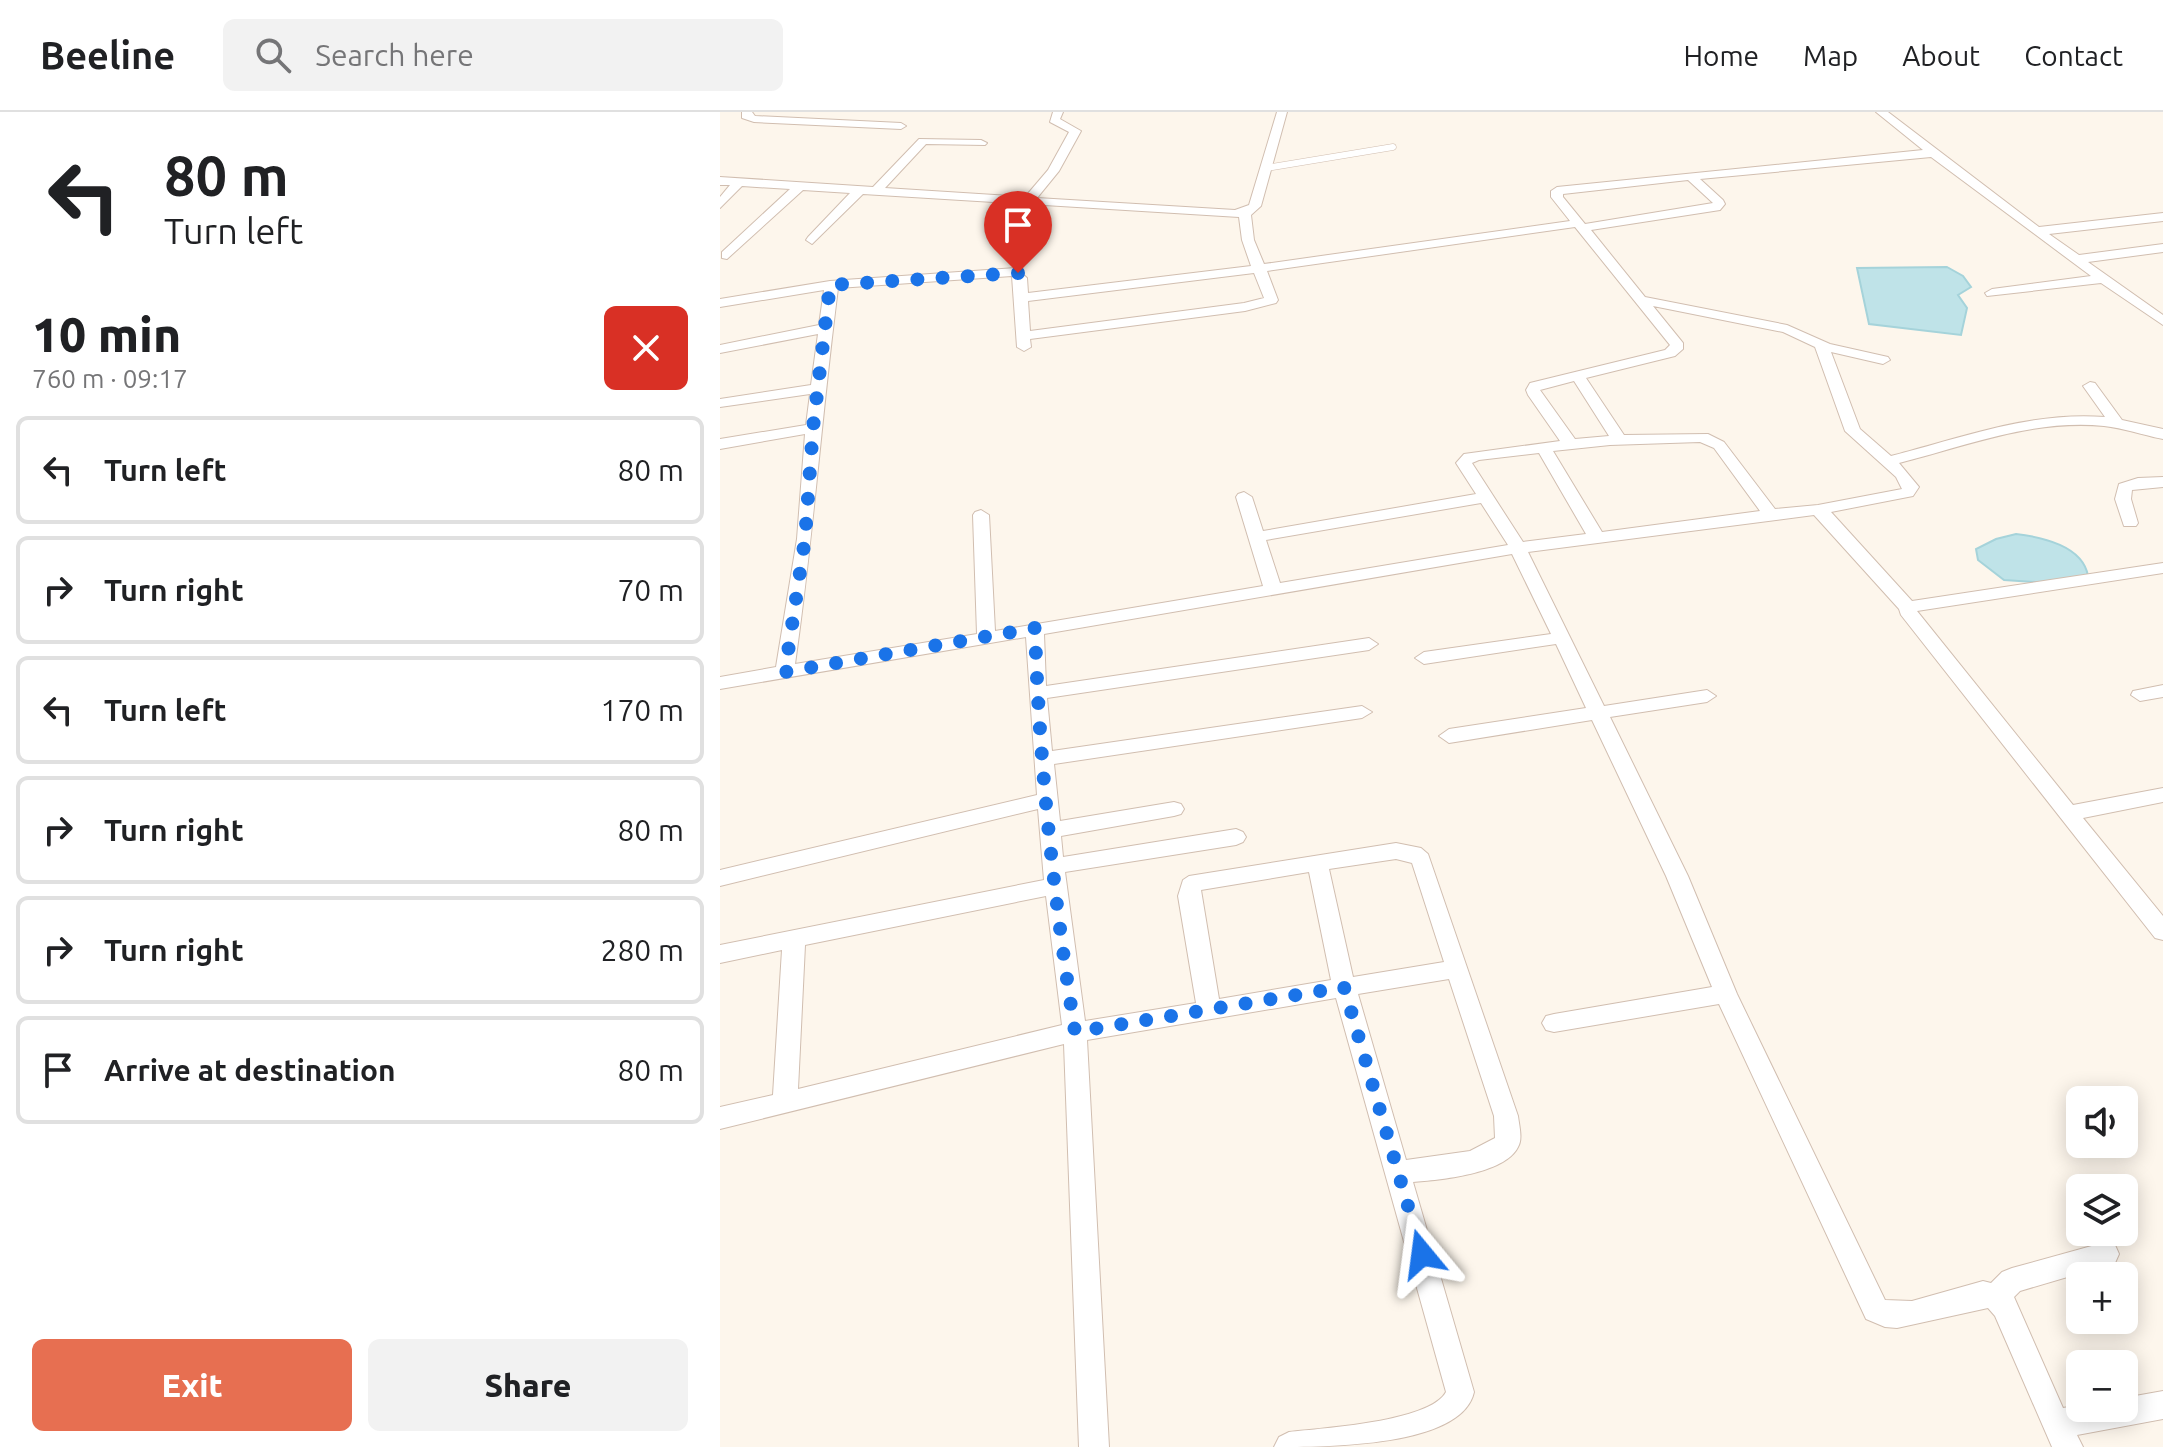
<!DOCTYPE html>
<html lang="en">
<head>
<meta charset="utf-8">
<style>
	:root { --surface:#fff; --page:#f2f2f2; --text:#202124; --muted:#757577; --line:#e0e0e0; --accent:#e76f51 }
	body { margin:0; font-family:Ubuntu,sans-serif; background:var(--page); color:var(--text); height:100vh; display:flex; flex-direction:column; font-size:30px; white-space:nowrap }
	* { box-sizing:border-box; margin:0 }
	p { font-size:26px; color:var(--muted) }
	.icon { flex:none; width:44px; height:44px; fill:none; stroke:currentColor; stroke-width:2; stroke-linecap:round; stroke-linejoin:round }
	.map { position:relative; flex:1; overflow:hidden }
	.drawer { display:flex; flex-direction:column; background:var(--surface); width:720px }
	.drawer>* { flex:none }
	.banner { background:#fff; color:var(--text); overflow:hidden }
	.fabs { position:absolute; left:1346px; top:974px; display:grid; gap:16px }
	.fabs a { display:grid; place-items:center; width:72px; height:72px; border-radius:12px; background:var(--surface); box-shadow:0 4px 20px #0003; font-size:40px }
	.pin { position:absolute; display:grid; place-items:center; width:68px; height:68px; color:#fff; margin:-82px -34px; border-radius:50% 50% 50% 0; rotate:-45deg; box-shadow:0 0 8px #0007 }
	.pin .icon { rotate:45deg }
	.me { position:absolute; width:88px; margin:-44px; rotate:344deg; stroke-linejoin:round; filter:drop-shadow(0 0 6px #0008) }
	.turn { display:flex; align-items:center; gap:28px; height:168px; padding:0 32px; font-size:36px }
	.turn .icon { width:104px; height:104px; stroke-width:2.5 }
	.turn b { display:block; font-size:56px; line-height:68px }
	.round { display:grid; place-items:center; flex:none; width:84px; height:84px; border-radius:12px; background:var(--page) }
	.headline { display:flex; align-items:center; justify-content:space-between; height:136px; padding:0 32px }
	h1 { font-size:48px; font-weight:800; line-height:60px }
	.action { display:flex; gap:16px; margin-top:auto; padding:16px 32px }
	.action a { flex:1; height:92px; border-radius:12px; background:var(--accent); color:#fff; font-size:32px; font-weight:800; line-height:92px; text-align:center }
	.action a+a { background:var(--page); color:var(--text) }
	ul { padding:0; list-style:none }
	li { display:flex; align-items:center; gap:24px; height:108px; margin:0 16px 12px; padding:0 16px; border:4px solid var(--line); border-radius:12px }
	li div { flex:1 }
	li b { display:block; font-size:30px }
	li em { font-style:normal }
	header { display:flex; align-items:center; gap:48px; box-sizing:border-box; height:112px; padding:0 40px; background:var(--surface); border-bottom:2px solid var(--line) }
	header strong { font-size:38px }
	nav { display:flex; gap:44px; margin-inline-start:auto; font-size:28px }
	.search { width:560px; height:72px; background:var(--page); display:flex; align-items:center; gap:20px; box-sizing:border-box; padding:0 28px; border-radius:12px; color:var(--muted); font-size:30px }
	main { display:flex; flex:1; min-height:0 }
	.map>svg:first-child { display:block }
</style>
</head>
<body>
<header>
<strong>Beeline</strong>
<div class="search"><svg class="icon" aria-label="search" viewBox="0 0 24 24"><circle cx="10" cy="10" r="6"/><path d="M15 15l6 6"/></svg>Search here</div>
<nav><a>Home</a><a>Map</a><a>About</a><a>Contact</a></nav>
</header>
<main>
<section class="drawer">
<div class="banner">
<div class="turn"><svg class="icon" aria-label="left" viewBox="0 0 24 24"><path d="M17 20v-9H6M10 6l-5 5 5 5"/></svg><div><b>80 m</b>Turn left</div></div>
</div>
<div class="headline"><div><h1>10 min</h1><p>760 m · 09:17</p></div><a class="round" style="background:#d93025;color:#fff"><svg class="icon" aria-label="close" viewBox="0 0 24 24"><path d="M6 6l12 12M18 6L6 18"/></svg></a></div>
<ul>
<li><svg class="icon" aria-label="left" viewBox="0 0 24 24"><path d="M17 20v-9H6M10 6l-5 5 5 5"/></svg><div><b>Turn left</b></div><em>80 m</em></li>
<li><svg class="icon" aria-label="right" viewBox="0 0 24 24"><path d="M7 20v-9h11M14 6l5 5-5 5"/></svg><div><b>Turn right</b></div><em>70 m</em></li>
<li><svg class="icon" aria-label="left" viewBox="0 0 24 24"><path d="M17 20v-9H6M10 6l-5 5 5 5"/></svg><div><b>Turn left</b></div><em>170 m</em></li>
<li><svg class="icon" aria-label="right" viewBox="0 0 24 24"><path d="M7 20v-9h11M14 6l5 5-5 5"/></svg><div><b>Turn right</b></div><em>80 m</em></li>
<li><svg class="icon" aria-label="right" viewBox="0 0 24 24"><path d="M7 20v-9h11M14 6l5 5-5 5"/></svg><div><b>Turn right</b></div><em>280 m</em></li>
<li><svg class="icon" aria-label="arrive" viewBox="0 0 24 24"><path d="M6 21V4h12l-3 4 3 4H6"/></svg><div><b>Arrive at destination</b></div><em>80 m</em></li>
</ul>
<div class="action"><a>Exit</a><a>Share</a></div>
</section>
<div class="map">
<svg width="1443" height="1335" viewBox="0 0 1443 1335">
	<rect width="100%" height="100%" fill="#fdf6ec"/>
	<path fill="#bfe3e8" stroke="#a5d3da" stroke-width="2" d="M1227,155L1243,164L1251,175L1238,183L1247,196L1241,223L1149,212L1137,156Z
		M1296,422C1322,425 1363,434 1368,464L1331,471L1284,468L1258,448L1256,437L1276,427Z"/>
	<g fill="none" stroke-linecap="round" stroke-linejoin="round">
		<g stroke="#d1beb0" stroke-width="7">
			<path id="service" d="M546,56L673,35"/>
		</g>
		<g stroke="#d1beb0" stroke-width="2">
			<path id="minor" d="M22,0H32L35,4L181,11L186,14L181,17L34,10L22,6Z
				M333,0H343L340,7L361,19L339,59L317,86L515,98L529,93L557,0H567L541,94L531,103L534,128L544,152L850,109L831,85V79L837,75L1203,38L1156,0H1168L1319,115L1443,101V109L1329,122L1359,143L1443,132V140L1368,150L1443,203V213L1381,171L1267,184L1265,181L1272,177L1371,164L1211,45L980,67L1003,88L1005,92L1000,98L871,118L925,185L1067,213L1110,232L1168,245L1170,248L1163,252L1111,240L1140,317L1171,344C1241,326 1311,299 1385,305L1363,274L1370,270L1375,271L1402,308L1443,317V327C1423,323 1403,316 1384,314C1313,307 1246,334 1179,351L1199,375L1193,384L1111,400L1192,489L1443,451V461L1197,499L1353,693L1443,676V690L1363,706L1443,804V828L1435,826L1181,503L1179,497L1094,403L808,440L884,594L987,578L996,584L987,590L890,605L968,764L1017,882L1165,1188L1192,1189L1263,1169L1271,1171L1282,1160L1292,1156L1386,1130L1395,1133L1399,1142L1395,1151L1300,1179L1294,1185L1343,1296L1360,1293V1296H1404V1286L1443,1279V1307L1357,1323L1363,1335H1332L1275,1204L1268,1196L1177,1216L1165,1215L1146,1207L999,892L834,920L826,918L822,911L826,904L834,902L992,875L946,764L872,608L729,631L719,624L729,617L866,596L836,532L704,552L695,546L704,540L831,522L792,442L324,522L326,574L649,526L658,532L649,538L327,586L332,639L642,594L652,600L642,606L334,652L340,709L454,690L461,692L464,697L461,702L454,704L341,724L343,745L516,717L523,720L526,725L523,730L516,733L345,760L365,909L476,891L458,784L463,768L469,764L676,731L701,736L708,742L798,1004C799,1013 803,1027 798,1035C785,1062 719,1068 693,1070L754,1280C742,1335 607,1335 554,1335L559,1325L569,1320C602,1316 710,1310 726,1280L616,886L367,928L389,1335H359L344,932L0,1017V995L53,983L62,838L0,851V833L324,768L318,697L0,774V758L317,683L306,525L0,577V565L56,555L77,427L85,322L0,337V327L86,313L90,282L0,295V287L91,273L98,222L0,241V233L99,213L104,178L0,195V187L110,169L296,156L307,166L308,181L531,154L522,128L519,105L143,82L92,132L86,128L88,125L130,81L83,78L7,147L2,146V140L70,77L22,74L0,96V85L10,73H0V65L153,75L199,27L261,28L267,31L265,33L206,32L165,76L305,85L328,58L349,20L330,10ZM968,68L993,91L865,112L843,85V82ZM855,115L950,233L945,238L810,271L806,278L808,283L840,329L744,342L736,351L756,382L543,419L532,385L524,380L518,382L516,385L543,474L275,519L269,403L261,398L255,400L253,403L257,522L75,552C93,427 102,300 118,176L292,164L297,235L304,239L311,235L310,227L525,199L556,191L558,188L547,159ZM534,161L544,186L524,191L310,219L308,189ZM933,194L1063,220L1095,235L1125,319L1176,365L1182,377L1098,393L1055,397L1004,330L988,322L904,323L866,266L955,244L963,237V231ZM854,269L889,324L855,327L820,278ZM980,330L994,336L1040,399L882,420L833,339L890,333ZM819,341L866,422L803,430L752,351L759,348ZM761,391L788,433L560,471L546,428ZM676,747L692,751L724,850L633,865L609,757ZM589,760L611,868L499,887L481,778ZM326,784L342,913L78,977L85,833ZM729,867L774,1004L775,1026L750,1039L686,1048L638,882Z
				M1443,365V375L1412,378L1411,387L1418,411L1416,414H1404L1395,387L1399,372L1418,366Z
				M1443,573V585L1420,589L1411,583L1413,579Z"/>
		</g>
		<use href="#service" stroke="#fff" stroke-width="6"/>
		<use href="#minor" fill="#fff" fill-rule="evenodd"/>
	</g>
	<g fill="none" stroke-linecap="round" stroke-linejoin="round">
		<path stroke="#1a73e8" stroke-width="14" stroke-dasharray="0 25.2" d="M298,161L110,173L93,316L85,427L65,560L315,516C319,651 334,787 355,920L624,875L702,1142"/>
	</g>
</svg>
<div class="fabs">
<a><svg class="icon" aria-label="sound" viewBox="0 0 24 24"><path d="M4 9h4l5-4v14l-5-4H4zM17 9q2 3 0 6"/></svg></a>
<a><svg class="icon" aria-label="layers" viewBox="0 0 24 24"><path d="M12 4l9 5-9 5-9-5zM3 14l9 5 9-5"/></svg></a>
<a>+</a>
<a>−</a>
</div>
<div class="pin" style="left:298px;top:161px;background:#d93025"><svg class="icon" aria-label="arrive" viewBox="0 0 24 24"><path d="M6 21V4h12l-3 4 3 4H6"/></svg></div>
<svg class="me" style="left:702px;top:1142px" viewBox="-20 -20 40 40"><path d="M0-17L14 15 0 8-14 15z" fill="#1a73e8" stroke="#fff" stroke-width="4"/></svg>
</div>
</main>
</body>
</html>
